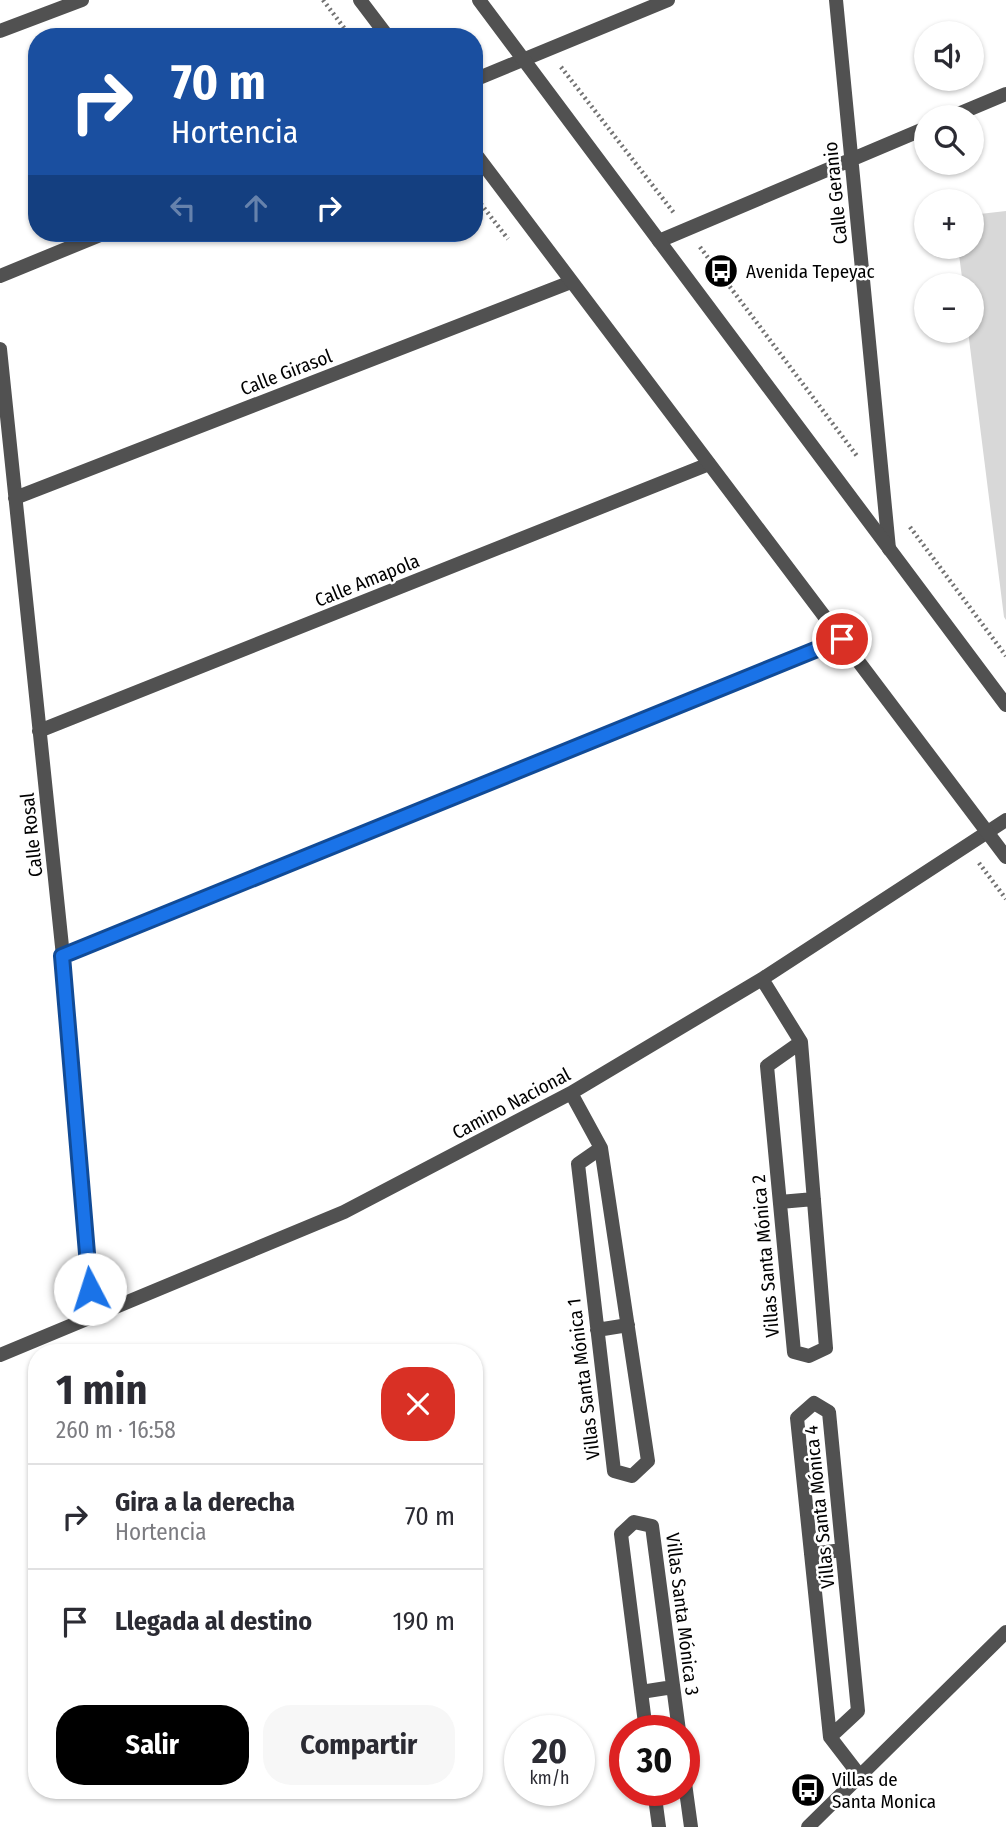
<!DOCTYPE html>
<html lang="es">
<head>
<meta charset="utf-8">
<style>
	:root { --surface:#fff; --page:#f7f7f7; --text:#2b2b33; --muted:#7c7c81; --line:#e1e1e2; --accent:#000 }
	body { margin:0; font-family:"Fira Sans Condensed",sans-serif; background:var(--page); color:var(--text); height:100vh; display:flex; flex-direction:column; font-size:26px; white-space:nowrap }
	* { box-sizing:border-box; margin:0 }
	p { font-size:23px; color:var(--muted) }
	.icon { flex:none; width:38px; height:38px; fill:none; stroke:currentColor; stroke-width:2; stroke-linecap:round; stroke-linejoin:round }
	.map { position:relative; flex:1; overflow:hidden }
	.details { position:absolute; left:28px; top:1344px; width:455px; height:455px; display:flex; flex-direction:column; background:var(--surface); border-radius:28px; box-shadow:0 2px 5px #0004 }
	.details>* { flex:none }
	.banner { position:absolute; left:28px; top:28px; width:455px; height:214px; border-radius:28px; box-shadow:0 2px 5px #0004; background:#1a4fa0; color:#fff; overflow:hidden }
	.buttons { position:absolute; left:914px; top:21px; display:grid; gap:14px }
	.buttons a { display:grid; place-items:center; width:70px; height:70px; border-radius:50%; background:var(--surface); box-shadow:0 2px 5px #0004; font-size:35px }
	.speed { position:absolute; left:504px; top:1715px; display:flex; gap:14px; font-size:35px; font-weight:700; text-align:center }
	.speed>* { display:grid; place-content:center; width:91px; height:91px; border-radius:50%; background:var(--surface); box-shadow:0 2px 5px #0004; line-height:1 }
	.speed small { font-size:18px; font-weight:400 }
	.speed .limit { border:10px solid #d22; background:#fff; color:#111 }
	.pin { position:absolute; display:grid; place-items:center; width:60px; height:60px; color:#fff; margin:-30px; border:4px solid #fff; border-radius:50%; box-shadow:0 2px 7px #0007 }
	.me { position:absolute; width:77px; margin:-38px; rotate:355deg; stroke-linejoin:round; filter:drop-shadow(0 0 5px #0008) }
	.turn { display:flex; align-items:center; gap:24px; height:147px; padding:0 28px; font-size:32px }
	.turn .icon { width:91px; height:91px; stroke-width:2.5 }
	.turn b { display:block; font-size:49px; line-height:60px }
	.lanes { display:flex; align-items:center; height:66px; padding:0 28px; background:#0003; justify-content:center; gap:35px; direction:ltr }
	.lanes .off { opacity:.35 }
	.round { display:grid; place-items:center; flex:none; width:74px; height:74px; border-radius:28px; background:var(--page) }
	.summary { display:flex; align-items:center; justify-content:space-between; height:119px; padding:0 28px }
	h1 { font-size:42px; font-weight:700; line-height:52px }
	.cta { display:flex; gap:14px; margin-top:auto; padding:14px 28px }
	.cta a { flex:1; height:80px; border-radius:28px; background:var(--accent); color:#fff; font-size:28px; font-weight:700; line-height:80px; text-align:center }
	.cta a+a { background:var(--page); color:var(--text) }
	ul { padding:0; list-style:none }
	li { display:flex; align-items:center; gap:21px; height:105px; padding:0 28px; border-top:2px solid var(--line) }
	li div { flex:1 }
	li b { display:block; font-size:26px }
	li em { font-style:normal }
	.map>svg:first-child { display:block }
</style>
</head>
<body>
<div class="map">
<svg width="1006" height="1827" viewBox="0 0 1006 1827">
	<rect width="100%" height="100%" fill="#fff"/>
	<path fill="#d8d8d8" d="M1006,211V620L1004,617L968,331H971V285H963L958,247H971V215Z"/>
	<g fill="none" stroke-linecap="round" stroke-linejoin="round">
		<path stroke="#737373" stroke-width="4.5" stroke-dasharray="2 3.5" stroke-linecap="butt" d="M323,0L351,37
			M561,67L674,213
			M474,195L508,239
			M700,247L857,456
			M910,527L1006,656
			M979,863L1006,899"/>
		<path stroke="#515151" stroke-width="14" d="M836,0L889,549
			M0,31L82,0
			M474,80L668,0
			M951,117L1006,94
			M659,241L926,128
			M0,276L105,233
			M0,349L63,956L93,1317
			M15,498L571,282
			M39,731L709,464
			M63,956L842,639
			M762,979L801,1042L826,1348L809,1356L794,1352L767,1066L801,1042
			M571,1093L601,1148L648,1461L632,1476L614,1471L578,1164L601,1148
			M780,1202L814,1199
			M597,1330L628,1325
			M0,1355L344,1212L571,1093L762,979L1006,820
			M811,1554L842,1550
			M641,1692L673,1687
			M646,1731L621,1534L634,1522L652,1526L679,1731
			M830,1737L858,1711L829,1412L814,1403L797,1418L830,1737L860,1776
			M684,1776L691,1827
			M654,1790L659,1827"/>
		<path stroke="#515151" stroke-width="14" d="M360,0L388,37
			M479,0L1006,705
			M474,152L1006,857
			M808,1827L1006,1632"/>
	</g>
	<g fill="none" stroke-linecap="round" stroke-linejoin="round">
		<g stroke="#114b97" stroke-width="18">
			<path id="route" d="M90,1289L62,956L842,639"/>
		</g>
		<use href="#route" stroke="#1a73e8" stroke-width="12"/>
	</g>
	<defs>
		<g id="bus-disc" transform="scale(1.75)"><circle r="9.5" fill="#000" stroke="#fff"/><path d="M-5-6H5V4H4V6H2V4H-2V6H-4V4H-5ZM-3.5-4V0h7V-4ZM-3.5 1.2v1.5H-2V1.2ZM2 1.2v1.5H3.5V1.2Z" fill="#fff"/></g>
	</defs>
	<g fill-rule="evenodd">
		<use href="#bus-disc" x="721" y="271"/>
		<use href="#bus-disc" x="808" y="1790"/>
	</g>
	<g text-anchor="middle" stroke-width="5" stroke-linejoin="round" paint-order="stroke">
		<g font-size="19" fill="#000" stroke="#fff">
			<text transform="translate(835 193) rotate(-96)" y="7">Calle Geranio</text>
			<text transform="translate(286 372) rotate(-21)" y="7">Calle Girasol</text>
			<text transform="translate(367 580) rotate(-22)" y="7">Calle Amapola</text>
			<text transform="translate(31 835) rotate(-96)" y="7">Calle Rosal</text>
			<text transform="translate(511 1103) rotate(-28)" y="7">Camino Nacional</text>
			<text transform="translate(765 1256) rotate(-95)" y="7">Villas Santa Mónica 2</text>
			<text transform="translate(583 1379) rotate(-97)" y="7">Villas Santa Mónica 1</text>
			<text transform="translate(819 1507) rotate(-96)" y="7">Villas Santa Mónica 4</text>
			<text transform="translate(683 1614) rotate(83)" y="7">Villas Santa Mónica 3</text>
		</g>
		<g font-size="19" fill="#000" stroke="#fff" text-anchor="start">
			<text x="746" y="278">Avenida Tepeyac</text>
			<text x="832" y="1786">Villas de<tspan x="832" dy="22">Santa Monica</tspan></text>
		</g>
	</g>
</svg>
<div class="buttons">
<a><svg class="icon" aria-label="sound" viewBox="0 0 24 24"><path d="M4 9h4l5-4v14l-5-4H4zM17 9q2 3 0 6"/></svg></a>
<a><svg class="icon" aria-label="search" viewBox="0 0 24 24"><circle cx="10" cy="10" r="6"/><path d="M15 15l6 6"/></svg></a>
<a>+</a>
<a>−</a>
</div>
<div class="speed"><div>20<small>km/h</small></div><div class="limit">30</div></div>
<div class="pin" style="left:842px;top:639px;background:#d93025"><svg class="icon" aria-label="arrive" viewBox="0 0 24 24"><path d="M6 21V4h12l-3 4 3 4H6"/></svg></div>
<svg class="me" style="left:90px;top:1289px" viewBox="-20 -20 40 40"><circle r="19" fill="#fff"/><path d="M0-13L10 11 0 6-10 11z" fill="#1a73e8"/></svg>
<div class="banner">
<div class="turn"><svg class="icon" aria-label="right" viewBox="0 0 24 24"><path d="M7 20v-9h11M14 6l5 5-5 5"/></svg><div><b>70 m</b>Hortencia</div></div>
<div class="lanes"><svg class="icon off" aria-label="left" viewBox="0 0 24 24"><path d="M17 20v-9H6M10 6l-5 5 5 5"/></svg><svg class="icon off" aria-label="ahead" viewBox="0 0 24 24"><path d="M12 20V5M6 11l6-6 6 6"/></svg><svg class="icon" aria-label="right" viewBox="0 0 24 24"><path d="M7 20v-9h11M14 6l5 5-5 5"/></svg></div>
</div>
<section class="details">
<div class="summary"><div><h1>1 min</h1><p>260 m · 16:58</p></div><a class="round" style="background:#d93025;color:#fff"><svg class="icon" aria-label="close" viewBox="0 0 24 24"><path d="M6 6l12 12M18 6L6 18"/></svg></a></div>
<ul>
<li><svg class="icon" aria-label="right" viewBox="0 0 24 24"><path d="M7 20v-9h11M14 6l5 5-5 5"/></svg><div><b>Gira a la derecha</b><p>Hortencia</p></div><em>70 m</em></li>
<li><svg class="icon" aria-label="arrive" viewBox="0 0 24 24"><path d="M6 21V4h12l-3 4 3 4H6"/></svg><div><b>Llegada al destino</b></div><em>190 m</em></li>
</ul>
<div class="cta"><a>Salir</a><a>Compartir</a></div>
</section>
</div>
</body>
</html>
